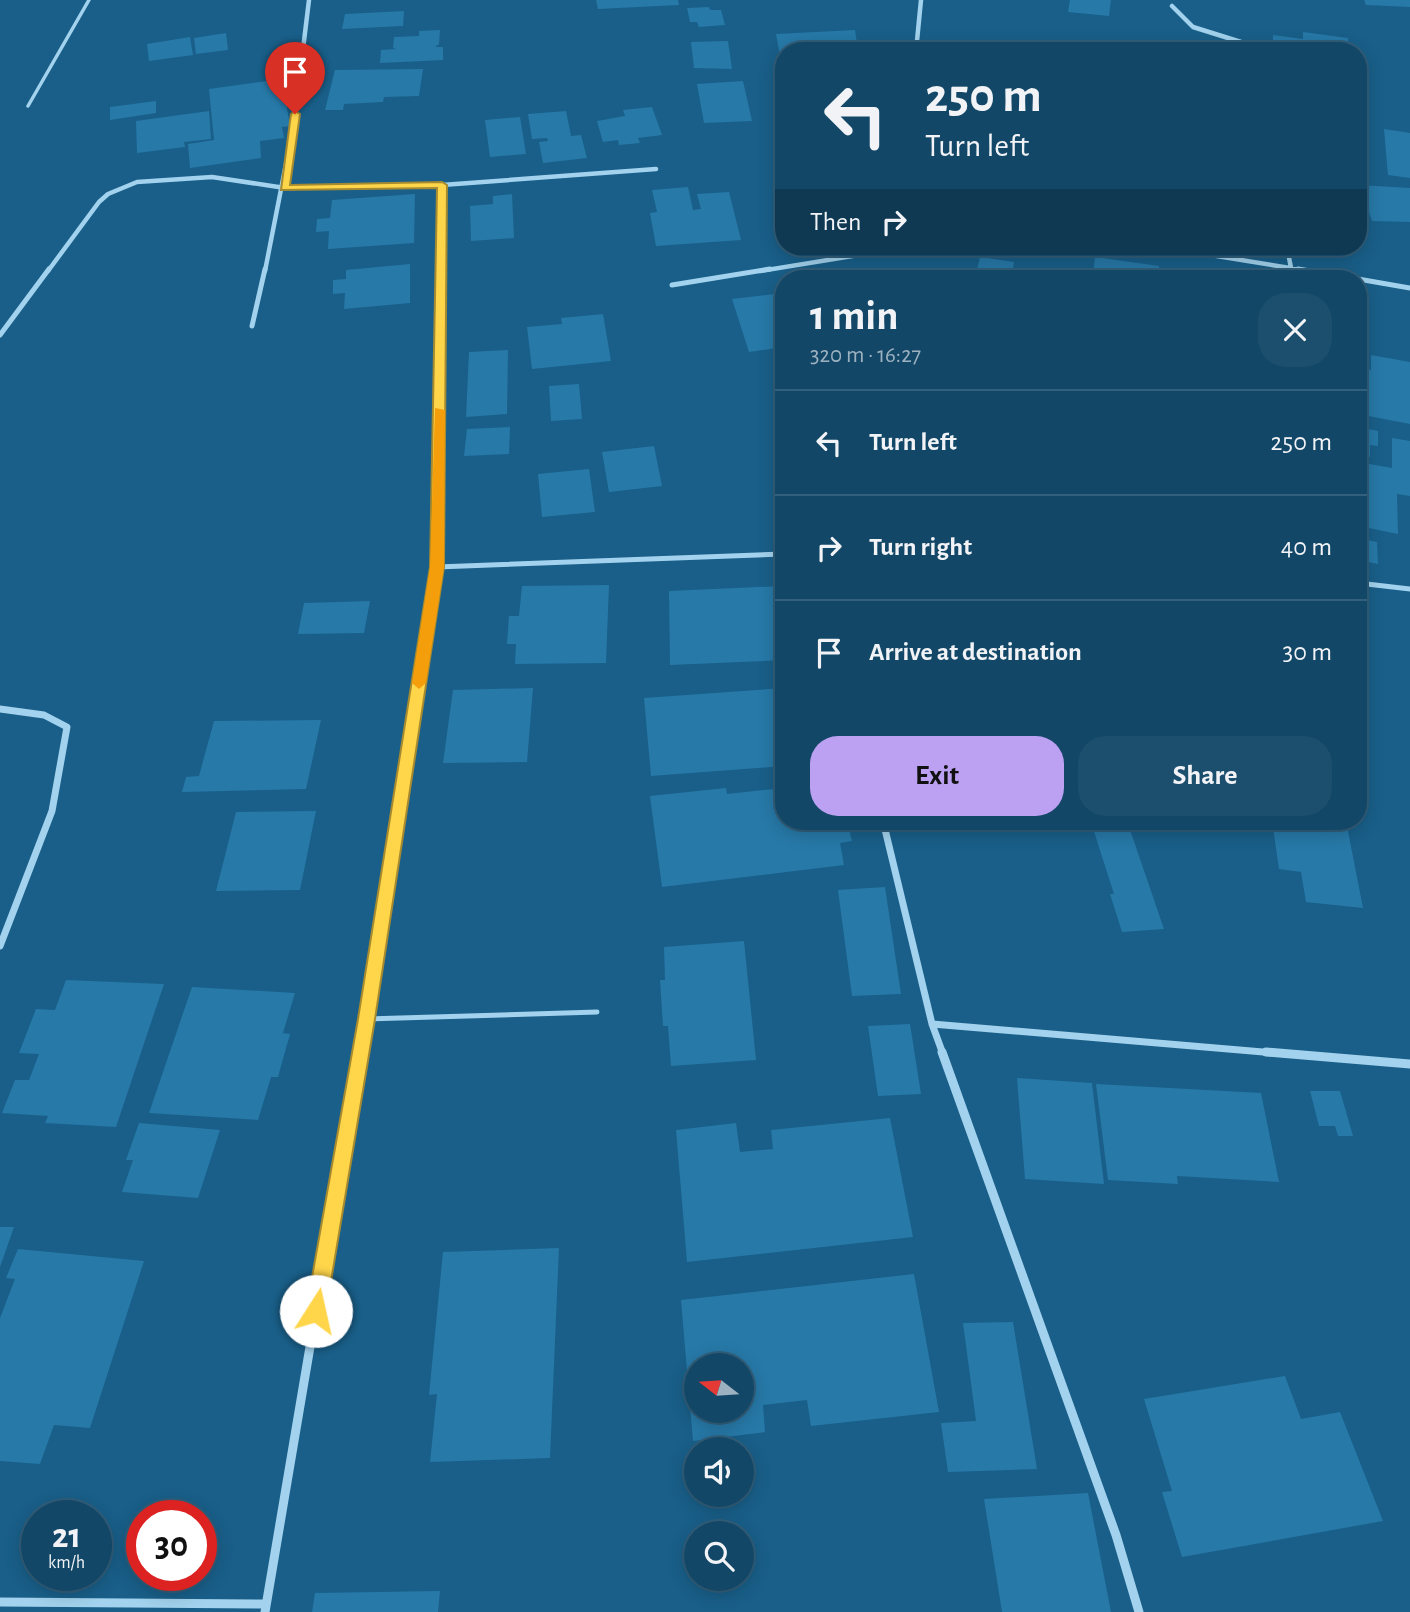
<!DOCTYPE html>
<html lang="en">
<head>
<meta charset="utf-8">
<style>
	:root { --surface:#134767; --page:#1c4e6d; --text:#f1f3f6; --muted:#9db2c0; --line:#325f7b; --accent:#bca0f2 }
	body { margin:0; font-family:"Alegreya Sans",sans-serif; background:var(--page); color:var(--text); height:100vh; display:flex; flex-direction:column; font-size:26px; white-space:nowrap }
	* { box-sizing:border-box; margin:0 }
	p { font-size:23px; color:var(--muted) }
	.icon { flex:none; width:38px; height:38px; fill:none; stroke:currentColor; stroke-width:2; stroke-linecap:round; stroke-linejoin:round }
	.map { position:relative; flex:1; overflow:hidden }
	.drawer { position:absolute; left:775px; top:270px; width:592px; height:560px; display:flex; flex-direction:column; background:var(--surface); border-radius:28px; box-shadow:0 4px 18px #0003,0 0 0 2px var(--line) }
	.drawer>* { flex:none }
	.top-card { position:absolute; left:775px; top:42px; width:592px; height:214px; border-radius:28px; box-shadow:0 4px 18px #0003,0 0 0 2px var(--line); background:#134767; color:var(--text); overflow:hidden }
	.needle { width:46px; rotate:287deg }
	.controls { position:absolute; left:684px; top:1353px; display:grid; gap:14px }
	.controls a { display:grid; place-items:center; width:70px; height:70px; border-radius:50%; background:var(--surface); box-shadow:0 4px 18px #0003,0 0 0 2px var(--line); font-size:35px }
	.speed { position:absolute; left:21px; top:1500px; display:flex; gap:14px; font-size:35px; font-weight:700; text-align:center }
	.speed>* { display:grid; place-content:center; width:91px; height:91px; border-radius:50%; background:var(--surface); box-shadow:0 4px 18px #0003,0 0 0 2px var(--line); line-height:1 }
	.speed small { font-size:18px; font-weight:400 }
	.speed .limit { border:10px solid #d22; background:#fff; color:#111 }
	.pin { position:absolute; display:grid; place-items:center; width:60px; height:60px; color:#fff; margin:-72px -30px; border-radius:50% 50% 50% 0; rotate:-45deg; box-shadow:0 0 7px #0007 }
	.pin .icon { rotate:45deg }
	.me { position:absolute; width:77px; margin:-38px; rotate:10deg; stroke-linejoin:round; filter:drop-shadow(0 0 5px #0008) }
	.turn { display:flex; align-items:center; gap:24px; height:147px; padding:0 35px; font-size:32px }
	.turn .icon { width:91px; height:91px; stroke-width:2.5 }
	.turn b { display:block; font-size:49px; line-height:60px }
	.then { display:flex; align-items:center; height:66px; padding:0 35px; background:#0003; gap:14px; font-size:26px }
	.round { display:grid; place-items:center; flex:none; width:74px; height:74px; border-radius:28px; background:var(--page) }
	.headline { display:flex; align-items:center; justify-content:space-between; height:119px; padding:0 35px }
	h1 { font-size:42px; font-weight:700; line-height:52px }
	.button { display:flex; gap:14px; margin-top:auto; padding:14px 35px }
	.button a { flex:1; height:80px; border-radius:28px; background:var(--accent); color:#111; font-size:28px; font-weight:700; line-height:80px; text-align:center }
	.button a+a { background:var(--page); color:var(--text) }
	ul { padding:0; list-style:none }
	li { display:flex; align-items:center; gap:21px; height:105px; padding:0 35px; border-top:2px solid var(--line) }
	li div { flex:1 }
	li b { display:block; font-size:26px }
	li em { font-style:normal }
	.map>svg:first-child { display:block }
</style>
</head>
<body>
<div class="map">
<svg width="1410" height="1612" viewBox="0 0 1410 1612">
	<rect width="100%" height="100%" fill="#195f89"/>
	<path fill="#2779a8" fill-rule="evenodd" d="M596,0H678L679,5L598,9Z
		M1070,0H1111L1109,16L1068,12Z
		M1364,0H1410V7L1366,5Z
		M709,7L710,10H721L725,25L699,27L697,22H690L687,8Z
		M404,11L403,26L342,29L345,14Z
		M440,30L439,44L435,47H443V60L380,63L381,50L396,49L393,48L394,37L419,36V31Z
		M855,30L858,51H784V56H780L776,34Z
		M1303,32L1348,38L1349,51H1273V35L1303,39Z
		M226,33L228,50L196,54L194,38Z
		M190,37L193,55L149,61L147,44Z
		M1181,40L1202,41L1203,51H1182Z
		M728,41L732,69L694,68L691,42Z
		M423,69L419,96L384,97L383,102L344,104L343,110H325L335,70Z
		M282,79L290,126L282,127L284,138L260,141L261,158L190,168L188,144L214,140L209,89Z
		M743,81L752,121L704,123L697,84Z
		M156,101V113L110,120V107Z
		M652,107L662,135L638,138L640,143L619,145L618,140L603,142L597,121L625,116L623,110Z
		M209,111L211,139L184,142L185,147L137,153L136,121Z
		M566,111L571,136L581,135L587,158L543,163L539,142L548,141L547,138L532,139L528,114Z
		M520,117L526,154L490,157L485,120Z
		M1384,129L1410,133V178L1388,175Z
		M1359,185L1410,188V222L1372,221Z
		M688,187L693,210L701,209L697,194L729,192L741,240L656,246L650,213L657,212L652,190Z
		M415,194L414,243L328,249L329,231L316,232L317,219L330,218L332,200Z
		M512,194L514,238L471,241L470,206L493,204V196Z
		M980,257L1014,262L1011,278H975Z
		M1095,257L1159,266V278L1093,275Z
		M410,264V303L344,309L345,293L333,294V280L346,279V270Z
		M784,293V347L749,352L732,299Z
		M603,314L611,361L532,369L527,327L562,324L561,318Z
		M508,350L507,414L466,417L469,352Z
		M1371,355L1410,362V424L1358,414V368L1371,370Z
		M579,384L582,419L551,421L549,386Z
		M510,427L509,454L464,456L467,429Z
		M1358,427L1378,431V446L1370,445V457L1358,454Z
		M1392,438L1410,441V496L1397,494L1398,534L1364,527V463L1392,468Z
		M654,446L662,486L609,492L602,452Z
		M589,469L595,512L542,517L538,474Z
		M1358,538L1377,542L1378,564L1358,560Z
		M609,585L606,663L515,664L516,644H507L509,616H519L522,586Z
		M784,586V660L670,665L669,591Z
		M370,601L364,633L298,634L304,603Z
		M533,688L527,762L443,763L453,690Z
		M784,688V766L651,776L644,698Z
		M321,720L306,789L182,792L186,777L199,776L214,721Z
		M726,788L727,794L784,788V821H847L852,841L840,843L844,865L662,887L650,796Z
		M316,811L300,890L216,891L236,812Z
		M1127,821L1164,929L1122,932L1110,894H1114L1091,822Z
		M1272,821H1346L1363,908L1306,902L1301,872L1279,869Z
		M885,887L901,994L852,996L838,890Z
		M744,941L756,1060L671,1066L668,1026H663L660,980H665L664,947Z
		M66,980L164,984L116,1127L45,1123L48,1116L2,1113L15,1080H29L39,1054L19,1053L36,1009L55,1010Z
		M192,987L295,993L283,1033L290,1034L278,1077H271L258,1120L149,1113Z
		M910,1024L921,1094L878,1096L868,1026Z
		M1017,1078L1092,1083L1104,1184L1025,1179Z
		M1096,1084L1261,1093L1279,1182L1177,1176L1178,1184L1108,1180Z
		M1310,1091H1340L1353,1136H1338L1335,1126H1319Z
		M890,1118L913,1237L687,1262L676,1130L736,1123L740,1152L773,1149L771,1130Z
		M139,1123L220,1130L198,1198L122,1192L133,1160H126Z
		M0,1227H14L0,1267Z
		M559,1248L550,1458L430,1462L437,1394L429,1395L443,1252Z
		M18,1249L144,1261L90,1428L54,1425L40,1464L0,1461V1318L15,1279L6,1278Z
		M914,1274L939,1412L811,1426L807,1400L763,1405L765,1432L693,1441L681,1300ZM696,1365H742V1410H696Z
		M1013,1322L1037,1469L948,1472L941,1423L976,1421L963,1323Z
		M1285,1376L1301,1419L1340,1412L1383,1521L1182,1557L1162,1492L1172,1491L1144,1399Z
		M1088,1493L1111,1612H1002L984,1499Z
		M440,1591L438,1612H312L315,1593Z"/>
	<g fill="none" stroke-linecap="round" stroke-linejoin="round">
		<path stroke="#a2d2ed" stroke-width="3.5" d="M28,106L89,0"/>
		<path stroke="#a2d2ed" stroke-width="5" d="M366,1019L597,1012"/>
		<path stroke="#a2d2ed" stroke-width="4.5" d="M1172,6L1193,27L1241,42L1246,51
			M916,51L921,0
			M1161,247L1309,271
			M1287,247L1291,268
			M48,271L99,202L108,194L137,182L212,177L285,188L442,185L656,169
			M265,271L294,123L309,0
			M441,271L442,185
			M760,271L908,247"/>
		<path stroke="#a2d2ed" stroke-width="5" d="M1298,269L1353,278
			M1358,279L1410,288
			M672,285L770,269
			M252,326L265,269
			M0,335L49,269
			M437,567L784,554
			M1358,583L1410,589
			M429,615L437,567L441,269"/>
		<path stroke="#a2d2ed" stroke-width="7" d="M0,709L44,715L67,727L52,811L0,946
			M883,821L932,1024L943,1054
			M932,1024L1287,1054
			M360,1054L430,613"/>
		<path stroke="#a2d2ed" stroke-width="9" d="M942,1052L1116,1535L1139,1612
			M1266,1052L1410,1064
			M0,1602L266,1604
			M265,1612L360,1052"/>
	</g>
	<path fill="#ffd54a" stroke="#a68a30" stroke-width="2" d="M295,111L300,114L290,185L442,182L447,185L444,567L375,1019L326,1311L323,1318L316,1321L309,1318L306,1311L358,1019L430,567L437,188L281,190L291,114Z"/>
	<path fill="#f59e0b" d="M435,408L445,410L444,567L426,683L419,689L412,683L430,567Z"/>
</svg>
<div class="controls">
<a><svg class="needle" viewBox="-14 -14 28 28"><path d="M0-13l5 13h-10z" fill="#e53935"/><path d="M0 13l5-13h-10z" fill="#9db2c0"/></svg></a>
<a><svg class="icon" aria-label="sound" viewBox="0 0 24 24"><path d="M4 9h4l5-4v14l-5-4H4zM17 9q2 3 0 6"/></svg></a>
<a><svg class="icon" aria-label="search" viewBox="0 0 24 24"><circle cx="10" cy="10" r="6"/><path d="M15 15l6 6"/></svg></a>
</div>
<div class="speed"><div>21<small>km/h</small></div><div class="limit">30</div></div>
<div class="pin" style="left:295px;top:114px;background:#d93025"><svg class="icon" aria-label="arrive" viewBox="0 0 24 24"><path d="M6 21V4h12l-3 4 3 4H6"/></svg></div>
<svg class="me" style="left:316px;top:1311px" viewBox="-20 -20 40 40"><circle r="19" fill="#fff"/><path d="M0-13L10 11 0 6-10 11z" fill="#ffd54a"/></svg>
<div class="top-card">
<div class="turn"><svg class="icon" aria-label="left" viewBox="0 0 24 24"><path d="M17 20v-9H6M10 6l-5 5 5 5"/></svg><div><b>250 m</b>Turn left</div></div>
<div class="then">Then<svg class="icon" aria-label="right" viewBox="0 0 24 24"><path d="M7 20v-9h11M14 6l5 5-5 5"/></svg></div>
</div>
<section class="drawer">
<div class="headline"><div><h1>1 min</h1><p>320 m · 16:27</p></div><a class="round"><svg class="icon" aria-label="close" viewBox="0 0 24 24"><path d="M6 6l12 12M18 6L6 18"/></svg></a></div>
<ul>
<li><svg class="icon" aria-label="left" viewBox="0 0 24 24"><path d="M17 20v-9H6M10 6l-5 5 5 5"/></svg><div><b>Turn left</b></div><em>250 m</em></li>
<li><svg class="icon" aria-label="right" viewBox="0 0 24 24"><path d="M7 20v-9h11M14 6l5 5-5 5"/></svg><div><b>Turn right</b></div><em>40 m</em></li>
<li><svg class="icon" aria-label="arrive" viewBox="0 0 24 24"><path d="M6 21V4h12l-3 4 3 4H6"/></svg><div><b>Arrive at destination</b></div><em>30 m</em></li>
</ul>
<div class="button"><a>Exit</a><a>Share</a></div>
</section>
</div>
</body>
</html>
